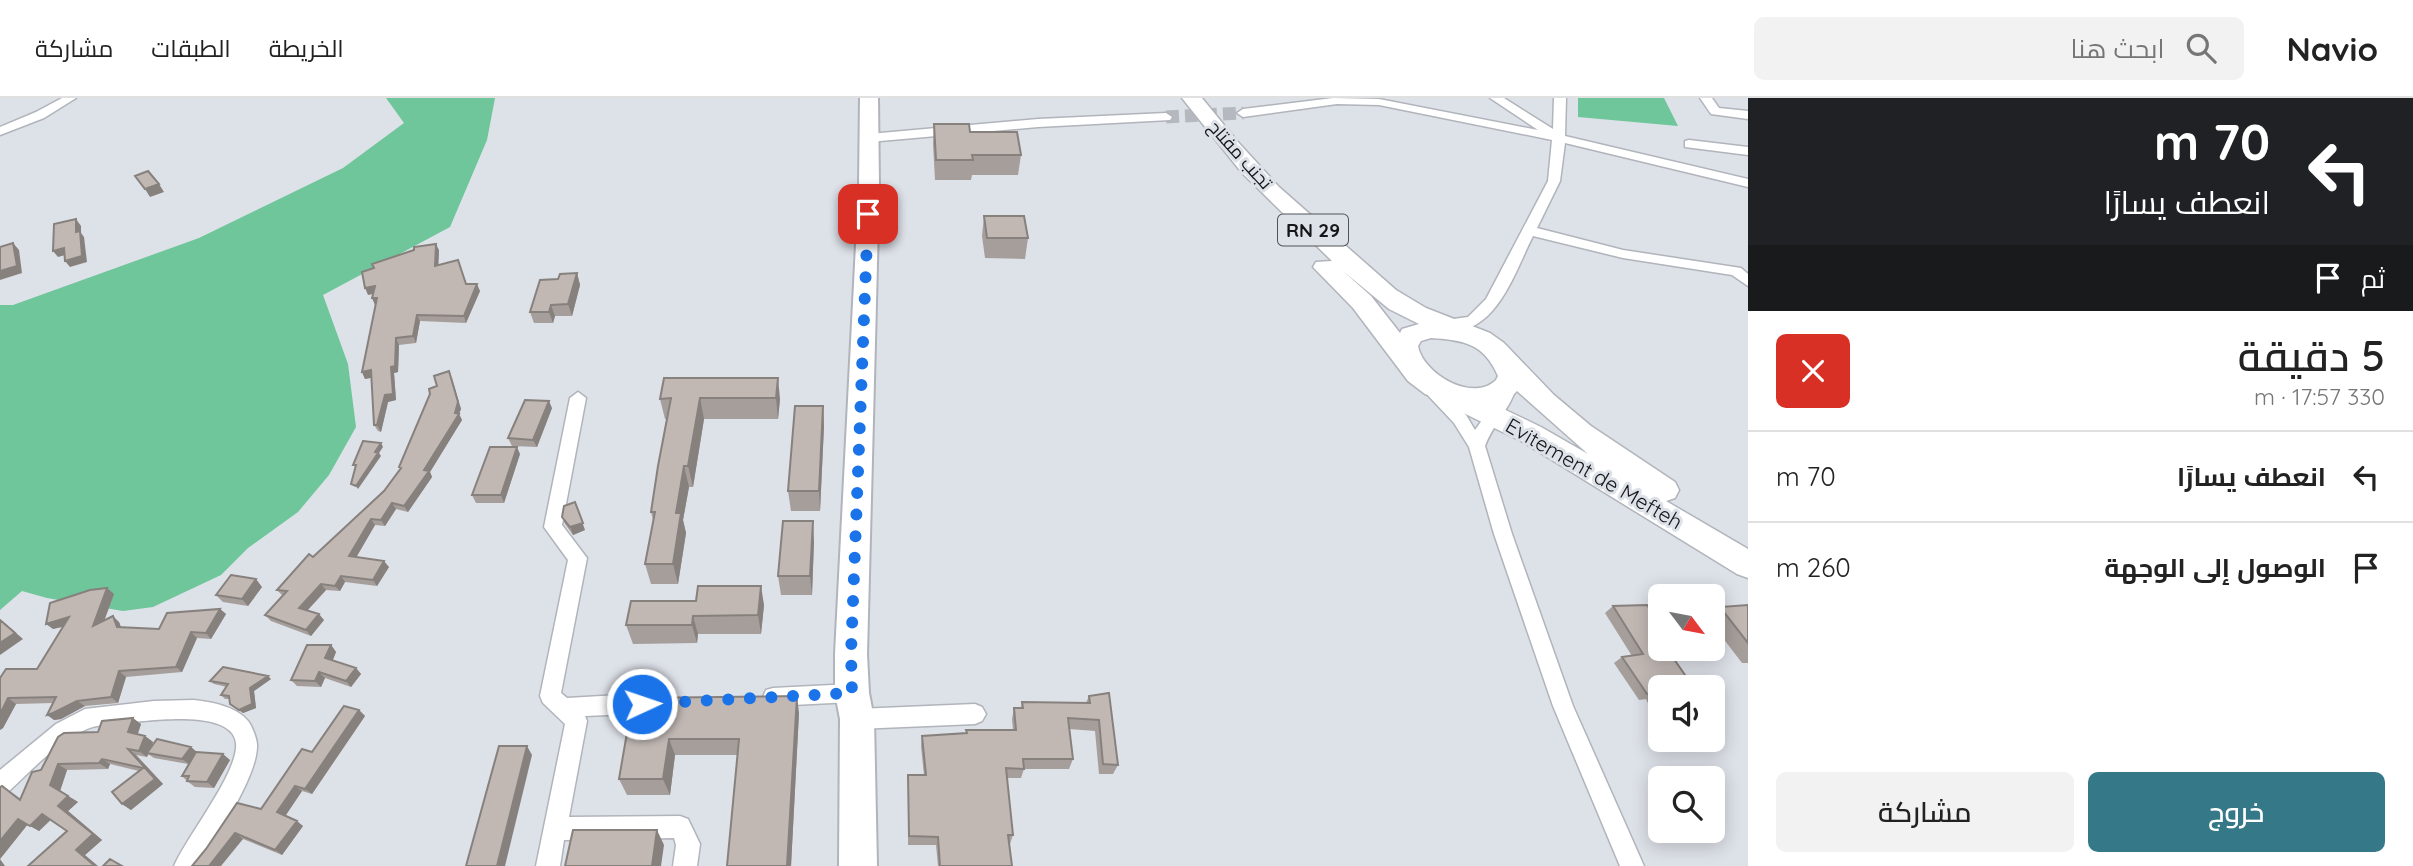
<!DOCTYPE html>
<html lang="ar">
<head>
<meta charset="utf-8">
<style>
	:root { --surface:#fff; --page:#f2f2f2; --text:#222; --muted:#767676; --line:#e0e0e0; --accent:#357988 }
	body { margin:0; font-family:Quicksand,Cairo,sans-serif; background:var(--page); color:var(--text); direction:rtl; height:100vh; display:flex; flex-direction:column; font-size:26px; white-space:nowrap }
	* { box-sizing:border-box; margin:0 }
	p { font-size:23px; color:var(--muted) }
	.icon { flex:none; width:38px; height:38px; fill:none; stroke:currentColor; stroke-width:2; stroke-linecap:round; stroke-linejoin:round }
	.map { position:relative; flex:1; overflow:hidden; direction:ltr }
	.side { display:flex; flex-direction:column; background:var(--surface); width:665px }
	.side>* { flex:none }
	.guide { background:#202124; color:#fff; overflow:hidden }
	.needle { width:46px; rotate:122deg }
	.tools { position:absolute; left:1648px; top:486px; display:grid; gap:14px }
	.tools a { display:grid; place-items:center; width:77px; height:77px; border-radius:10px; background:var(--surface); box-shadow:0 4px 18px #0003; font-size:35px }
	.pin { position:absolute; display:grid; place-items:center; width:60px; height:60px; color:#fff; margin:-30px; border-radius:14px; box-shadow:0 4px 10px #0006 }
	.me { position:absolute; width:77px; margin:-38px; rotate:87deg; stroke-linejoin:round; filter:drop-shadow(0 0 5px #0008) }
	.turn { display:flex; align-items:center; gap:24px; height:147px; padding:0 28px; font-size:32px }
	.turn .icon { width:91px; height:91px; stroke-width:2.5 }
	.turn b { display:block; font-size:49px; line-height:60px }
	.then { display:flex; align-items:center; height:66px; padding:0 28px; background:#0003; gap:14px; font-size:26px }
	.round { display:grid; place-items:center; flex:none; width:74px; height:74px; border-radius:10px; background:var(--page) }
	.summary { display:flex; align-items:center; justify-content:space-between; height:119px; padding:0 28px }
	h1 { font-size:42px; font-weight:600; line-height:52px }
	.primary-button { display:flex; gap:14px; margin-top:auto; padding:14px 28px }
	.primary-button a { flex:1; height:80px; border-radius:10px; background:var(--accent); color:#fff; font-size:28px; font-weight:600; line-height:80px; text-align:center }
	.primary-button a+a { background:var(--page); color:var(--text) }
	ul { padding:0; list-style:none }
	li { display:flex; align-items:center; gap:21px; height:91px; padding:0 28px; border-top:2px solid var(--line) }
	li div { flex:1 }
	li b { display:block; font-size:26px }
	li em { font-style:normal }
	header { display:flex; align-items:center; gap:42px; box-sizing:border-box; height:98px; padding:0 35px; background:var(--surface); border-bottom:2px solid var(--line) }
	header strong { font-size:33px }
	nav { display:flex; gap:38px; margin-inline-start:auto; font-size:24px }
	.search { width:490px; height:63px; background:var(--page); display:flex; align-items:center; gap:18px; box-sizing:border-box; padding:0 24px; border-radius:10px; color:var(--muted); font-size:26px }
	main { display:flex; flex:1; min-height:0 }
	.map>svg:first-child { display:block }
</style>
</head>
<body>
<header>
<strong>Navio</strong>
<div class="search"><svg class="icon" aria-label="search" viewBox="0 0 24 24"><circle cx="10" cy="10" r="6"/><path d="M15 15l6 6"/></svg>ابحث هنا</div>
<nav><a>الخريطة</a><a>الطبقات</a><a>مشاركة</a></nav>
</header>
<main>
<section class="side">
<div class="guide">
<div class="turn"><svg class="icon" aria-label="left" viewBox="0 0 24 24"><path d="M17 20v-9H6M10 6l-5 5 5 5"/></svg><div><b>70 m</b>انعطف يسارًا</div></div>
<div class="then">ثم<svg class="icon" aria-label="arrive" viewBox="0 0 24 24"><path d="M6 21V4h12l-3 4 3 4H6"/></svg></div>
</div>
<div class="summary"><div><h1>5 دقيقة</h1><p>330 m · 17:57</p></div><a class="round" style="background:#d93025;color:#fff"><svg class="icon" aria-label="close" viewBox="0 0 24 24"><path d="M6 6l12 12M18 6L6 18"/></svg></a></div>
<ul>
<li><svg class="icon" aria-label="left" viewBox="0 0 24 24"><path d="M17 20v-9H6M10 6l-5 5 5 5"/></svg><div><b>انعطف يسارًا</b></div><em>70 m</em></li>
<li><svg class="icon" aria-label="arrive" viewBox="0 0 24 24"><path d="M6 21V4h12l-3 4 3 4H6"/></svg><div><b>الوصول إلى الوجهة</b></div><em>260 m</em></li>
</ul>
<div class="primary-button"><a>خروج</a><a>مشاركة</a></div>
</section>
<div class="map">
<svg width="1748" height="768" viewBox="0 0 1748 768">
	<rect width="100%" height="100%" fill="#dde1e8"/>
	<path fill="#6ec69a" d="M386,0H495L487,42L450,129L323,197L348,266L356,329L329,377L298,414L248,450L221,477L153,509L123,513L47,500L22,493L0,512V207H13L199,140L343,70L404,25Z
		M1578,0H1664L1678,28L1578,19Z"/>
	<g fill="none" stroke-linecap="round" stroke-linejoin="round">
		<path stroke="#b5b8bf" stroke-width="13" stroke-dasharray="13 6" stroke-linecap="butt" d="M1166,19L1243,15"/>
		<g stroke="#b1b4bb" stroke-width="3">
			<path id="minor" d="M62,0H76L44,20L0,37V29L36,14Z
				M1333,0L1379,1L1538,32L1490,0H1504L1553,31L1554,0H1566L1565,38L1748,81V89L1565,45L1560,83L1537,130L1623,152L1741,170L1748,176V188L1732,177L1623,160L1533,138C1514,175 1494,245 1439,231L1436,227L1439,223L1468,219L1486,201L1548,83L1552,42L1379,7L1337,6L1243,19L1237,15L1243,11Z
				M1700,0H1712L1719,10L1748,13V21L1711,16Z
				M1166,15L1172,19L1170,22L1038,29L869,44L863,40L869,36L1038,21Z
				M1689,42L1748,49V57L1685,49V43Z
				M1427,280L1433,282L1466,317L1475,332L1495,304L1503,283L1509,281L1517,287C1511,310 1493,326 1485,348L1512,436L1573,608L1644,768H1620L1553,608L1494,436L1469,349L1454,325L1421,290L1419,286L1421,282Z
				M578,294L586,300L562,427L587,460L561,595L567,600L654,595L661,598L664,605L661,612L654,615L585,618L587,623L569,719L680,718L688,721L700,746L697,768H673L676,747L674,740L564,742L560,768H536L565,626L543,605L540,598L568,462L544,429L570,300Z
				M852,586L859,588L862,595L859,602L852,604L773,608L766,606L763,599L766,592L773,590Z
				M194,602C211,604 236,608 248,623C252,628 257,641 257,647C258,678 215,741 199,768H174C187,738 239,674 236,645C232,610 147,623 124,625C112,627 98,626 87,631C57,644 32,672 8,694L0,697V672L56,626L85,611L154,603Z
				M975,606L982,609L986,616L982,623L975,626L857,631L850,628L846,621L850,614L857,611Z"/>
		</g>
		<g stroke="#b1b4bb" stroke-width="4">
			<path id="primary" d="M860,0H878L879,88L867,556L869,595L874,621L877,768H839L840,621L835,595V556L859,88Z"/>
		</g>
		<g stroke="#b1b4bb" stroke-width="3">
			<path id="trunk" d="M1182,0H1202L1237,43L1279,89L1396,192L1426,210L1490,235L1504,245L1554,297L1591,328L1675,384L1679,392L1675,400L1666,403L1748,451V480L1737,476L1521,343L1449,308L1447,304L1425,296L1408,283L1353,210L1313,169L1316,164L1332,163L1242,75ZM1343,173L1389,211L1419,226L1402,231L1400,235L1371,198ZM1431,240C1463,242 1484,245 1498,278L1496,282C1473,305 1423,276 1418,248L1421,243ZM1517,293L1588,356L1541,329L1495,307L1508,302Z"/>
		</g>
		<use href="#minor" fill="#fff" fill-rule="evenodd"/>
		<use href="#primary" fill="#fff" fill-rule="evenodd"/>
		<use href="#trunk" fill="#fff" fill-rule="evenodd"/>
	</g>
	<path fill="#a69e9b" d="M934,26L970,34L1021,57L1018,77H972L971,82H935L933,46Z
		M984,118L1028,140L1025,161L985,160L982,138Z
		M439,152L438,168L467,186L480,193L466,225L420,223L416,245L399,247L398,274L394,275L396,302L388,304L381,334L378,333L374,327L371,280L365,281L362,274L376,207L372,200L373,196L368,197Z
		M577,175L580,187L572,218H555L553,225H534L530,214L558,181Z
		M452,280L461,311L459,316L462,322L430,374L432,379L408,414L396,411L385,428L375,427L356,459L389,469L377,488L345,484L340,493L326,492L307,513L324,522L311,538L271,523L265,517L283,498L277,492L384,393L400,371L399,369L437,288Z
		M664,280L780,301L778,321H704L693,389H689L683,422L686,435L678,486H651L645,466L653,422L651,414L667,321H665L660,301Z
		M823,308L824,328L820,413H791L788,393Z
		M552,310L537,349L512,348L508,340Z
		M520,356L504,405H476L472,397Z
		M562,419L585,432L573,437L565,426Z
		M814,443L812,497H781L778,478Z
		M262,489L248,508L223,504L216,497Z
		M107,490L114,496L104,523L119,524L121,529L159,531L220,511L226,516L211,541L197,540L182,574L126,579L118,605L85,608L61,621L54,622L53,605L16,606L3,630L0,632V580L37,571L63,529L53,531Z
		M764,507L761,536H698L697,545L633,546L626,527Z
		M1647,507L1661,590V629H1659L1646,601L1639,602L1614,565L1622,559L1632,558L1605,515L1613,508Z
		M1748,507V565H1742L1713,527V515L1720,509Z
		M331,547L336,554L332,563L356,570L361,576L351,589L325,580L321,589L297,588L291,582Z
		M271,581L254,593L256,610L243,615L230,606L229,601H225L221,597L227,589L214,586L210,583Z
		M1089,598L1118,667L1113,676H1099L1095,633L1069,631L1073,661L1069,671H1024L1021,680H1007L1013,737L1010,746H1009L1012,768H938L936,747H908V677H924L921,648L922,638L966,635V632H1013L1012,621L1014,610H1021L1022,604L1086,605Z
		M633,600L799,615L791,768H727L738,657H675L670,697H627L619,681Z
		M359,612L365,618L312,696L302,693L285,718L303,728L282,757L243,741L192,768L261,711L312,654Z
		M141,626L138,636L145,638L153,644L150,651L197,654L230,662L214,690L195,689L187,683L182,678L188,666L154,660L148,656L147,659L136,657L163,686L131,712L122,706L139,673L110,666L108,671L67,672L60,693L78,704L68,713L102,742L85,757L28,768L67,733L51,722L39,733L28,726L0,761V768L2,688L21,701L41,672L98,634Z"/>
	<path fill="#87817e" d="M159,86L164,94L150,99L145,91Z
		M76,121L81,128V135L84,139L87,164L70,169L65,163L76,134Z
		M13,145L19,152L22,175L0,182V173Z
		M436,146L439,152L438,175L435,168Z
		M64,150L69,156L58,159L53,153Z
		M577,175L580,187L572,218L568,206Z
		M477,186L480,193L466,225L464,218Z
		M375,188L378,194L368,197L365,190Z
		M372,200H377L381,206L375,207Z
		M551,207L555,218L553,225L549,214Z
		M417,217L420,223L416,245L413,238Z
		M396,240L399,247L398,274L394,275L396,302L388,304L381,334L377,327L385,297Z
		M371,272L374,279L365,281L362,274Z
		M449,273L461,311L459,316L462,322L430,374L432,379L408,414L404,408L455,315Z
		M778,280L780,301L778,321L776,300Z
		M700,300L704,321L693,389L688,368Z
		M549,303L552,310L537,349L533,342Z
		M823,308L824,328L820,413L819,393Z
		M381,345L383,349L379,355L381,358L358,391L356,388Z
		M517,349L520,356L504,405L501,397Z
		M684,368L689,389L683,422L686,435L678,486L673,466L676,415Z
		M575,404L585,432L573,437L570,429Z
		M392,405L396,411L385,428L381,422Z
		M371,421L375,427L353,465L349,458Z
		M813,423L814,443L812,497L810,478Z
		M384,463L389,469L377,488L373,482Z
		M341,478L345,484L340,493L335,488Z
		M256,481L262,489L248,508L242,501Z
		M321,486L326,492L304,516L299,510Z
		M761,488L764,507L761,536L758,517Z
		M107,490L114,496L100,534L93,528Z
		M220,511L226,516L211,541L206,535Z
		M319,516L324,522L311,538L306,532Z
		M113,518L119,524L123,535L117,529Z
		M693,518L698,536L697,545L692,527Z
		M69,519L76,525L53,531L46,526Z
		M0,521L23,541L0,557Z
		M191,534L197,540L182,574L176,569Z
		M331,547L336,554L331,567L325,560Z
		M356,570L361,576L351,589L346,583Z
		M119,573L126,579L118,605L111,599Z
		M319,574L325,580L321,589L315,583Z
		M268,578L271,581L254,593L256,610L243,615L239,612L250,590Z
		M797,598L799,615L791,768H787Z
		M8,600L16,606L3,630L0,632V616Z
		M77,603L85,608L61,621L54,622L47,617Z
		M359,612L365,618L312,696L305,691Z
		M133,620L141,626L136,640L128,634Z
		M145,638L153,644L147,659L139,653Z
		M669,641L675,657L670,697L663,681Z
		M527,648L532,657L505,768H497Z
		M191,649L197,654L189,666L182,661Z
		M128,651L136,657L163,686L131,712L122,706L155,681Z
		M223,656L230,662L214,690L207,684Z
		M102,661L110,666L108,671L99,665Z
		M58,666L67,672L60,693L50,687Z
		M295,688L302,693L284,720L277,714Z
		M68,698L78,704L68,713L102,742L85,757L98,768H95L76,752L58,708Z
		M42,716L51,721L39,733L30,728Z
		M18,721L28,726L0,761L5,768H0V743Z
		M297,723L303,728L282,757L275,752Z
		M657,732L664,747L661,768H652Z
		M235,735L243,741L221,768H209Z"/>
	<path fill="#c1b8b4" stroke="#87817e" stroke-width="2" d="M934,26H969L970,34H1017L1021,57H972L973,62H936Z
		M148,73L159,86L145,91L135,78Z
		M984,118H1024L1028,140H987Z
		M76,121V134L80,133L82,158L65,163L64,150L53,153L54,126Z
		M13,145L17,168L0,173V149Z
		M436,146L435,168L458,162L466,186H477L464,218L417,217L413,238L396,240L395,268L391,269L393,296L385,297L377,327H374L371,272L362,274L377,200H372L375,188L365,190L362,174L374,170L372,166L414,152V149Z
		M577,175L568,206L551,207L549,214H530L540,182L558,181L560,176Z
		M449,273L458,304L455,315L459,316L424,372L429,373L404,408L392,405L381,422L371,421L349,458L384,463L373,482L341,478L335,488L321,486L299,510L319,516L306,532L265,517L287,493L277,492L309,456L313,459L384,393L401,370L399,369L430,296L429,291L437,288L434,278Z
		M664,280H778L776,300H700L688,368H684L676,415H681L673,466H645L655,414H651L658,368L671,300L660,301Z
		M525,302L549,303L533,342L508,340Z
		M795,308H823L819,393H788Z
		M363,343L381,345L375,354L378,355L356,388L351,386L356,367H353Z
		M490,349H517L501,397H472Z
		M575,404L583,425L570,429L562,419L564,408Z
		M783,423H813L810,478H778Z
		M231,477L256,481L242,501L216,497Z
		M698,488H761L758,517L693,518L692,527H626L631,503H696Z
		M107,490L93,528L113,518L117,529L159,531L167,515L220,511L206,535L191,534L176,569L119,573L111,599L77,603L53,615L47,617L56,599L8,600L0,616V580L6,571H37L69,519L46,526L50,505L90,492Z
		M1647,507L1655,518H1661V551H1667L1694,590H1661V609L1654,595L1647,596L1622,559L1643,556L1613,508Z
		M1748,507V545L1720,509Z
		M0,522L15,535L0,545Z
		M307,547H331L325,560L356,570L346,583L319,574L315,583L291,582Z
		M223,569L268,578L250,590L252,606L239,612L230,606L229,598L221,597L228,586L210,583Z
		M1109,595L1118,667L1103,666L1099,622L1068,620L1073,661H1023L1024,671L1006,670L1013,737H1008L1012,768H940L938,739L909,738L908,677H926L922,638L967,635L966,632H1016L1014,610H1023L1022,604L1090,605L1089,598Z
		M797,598L787,768H727L739,641H669L663,681H619L633,600Z
		M344,608L359,612L305,691L295,688L277,714L297,723L275,752L235,735L209,768H192L206,751L237,705L261,711L302,651L312,654Z
		M133,620L128,634L145,638L139,653L128,651L155,681L122,706L112,694L143,670L102,661L99,665L58,666L50,687L68,698L58,708L93,736L76,752L95,768H28L67,733L42,716L30,728L18,721L0,743V689L2,688L20,702L32,674L41,672L58,639L64,635L98,634L102,623Z
		M157,641L191,649L182,661L147,655Z
		M499,648H527L497,768H466Z
		M196,654L223,656L207,684L187,683L189,678H182Z
		M573,732H657L652,768H565Z
		M110,761L122,768H103Z"/>
	<g fill="none" stroke-linecap="round" stroke-linejoin="round">
		<path stroke="#1a73e8" stroke-width="12" stroke-dasharray="0 21.6" d="M642,606L852,595L851,555L868,116"/>
	</g>
	<g text-anchor="middle" stroke-width="6" stroke-linejoin="round" paint-order="stroke">
		<g font-size="18" fill="#151619" stroke="#dde1e8">
			<text transform="translate(1240 57) rotate(48)" y="6">تجنب مفتاح</text>
		</g>
		<rect fill="#dde1e8" stroke="#515357" stroke-width="2" x="1278" y="116.5" width="70" height="31" rx="5"/>
		<g font-size="19" font-weight="bold" fill="#151619">
			<text x="1313" y="139">RN 29</text>
		</g>
		<g font-size="21" fill="#151619" stroke="#dde1e8">
			<text transform="translate(1594 376) rotate(30)" y="7">Evitement de Mefteh</text>
		</g>
	</g>
</svg>
<div class="tools">
<a><svg class="needle" viewBox="-14 -14 28 28"><path d="M0-13l5 13h-10z" fill="#e53935"/><path d="M0 13l5-13h-10z" fill="#767676"/></svg></a>
<a><svg class="icon" aria-label="sound" viewBox="0 0 24 24"><path d="M4 9h4l5-4v14l-5-4H4zM17 9q2 3 0 6"/></svg></a>
<a><svg class="icon" aria-label="search" viewBox="0 0 24 24"><circle cx="10" cy="10" r="6"/><path d="M15 15l6 6"/></svg></a>
</div>
<div class="pin" style="left:868px;top:116px;background:#d93025"><svg class="icon" aria-label="arrive" viewBox="0 0 24 24"><path d="M6 21V4h12l-3 4 3 4H6"/></svg></div>
<svg class="me" style="left:642px;top:606px" viewBox="-20 -20 40 40"><circle r="17" fill="#1a73e8" stroke="#fff" stroke-width="3"/><path d="M0-11L8 9 0 5-8 9z" fill="#fff"/></svg>
</div>
</main>
</body>
</html>
